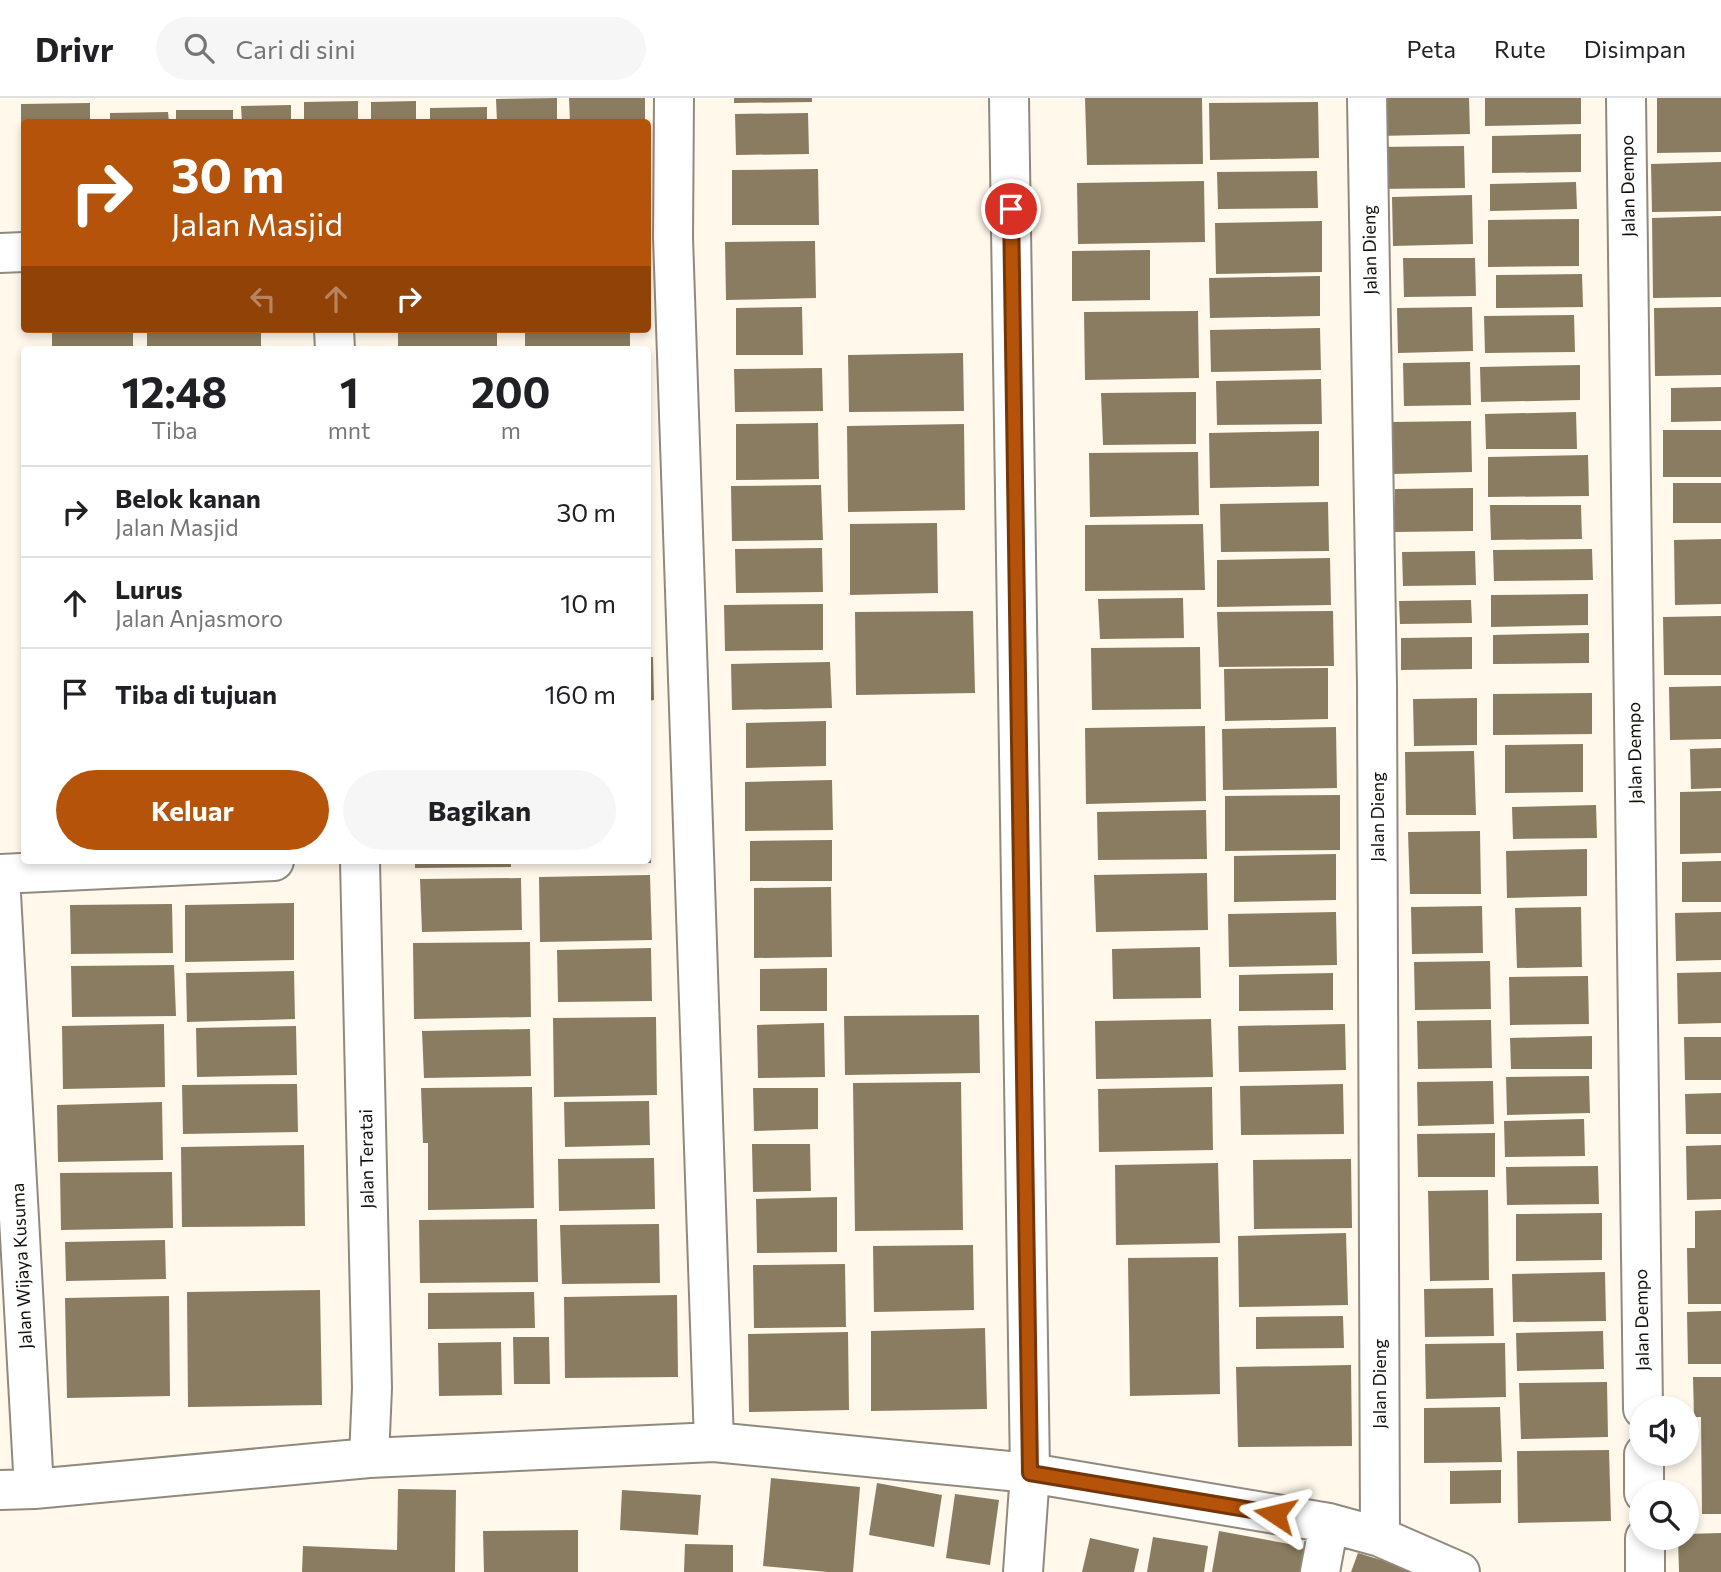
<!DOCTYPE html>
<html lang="id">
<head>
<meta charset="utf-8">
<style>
	:root { --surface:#fff; --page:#f6f6f6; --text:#202124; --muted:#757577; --line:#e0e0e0; --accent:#b45309 }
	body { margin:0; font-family:Commissioner,sans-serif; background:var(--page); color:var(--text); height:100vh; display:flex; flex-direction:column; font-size:26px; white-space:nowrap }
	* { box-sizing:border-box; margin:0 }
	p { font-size:23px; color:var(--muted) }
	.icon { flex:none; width:38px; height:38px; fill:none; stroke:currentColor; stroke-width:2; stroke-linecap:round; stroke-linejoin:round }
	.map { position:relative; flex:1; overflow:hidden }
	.details { position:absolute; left:21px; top:248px; width:630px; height:518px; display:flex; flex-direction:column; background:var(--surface); border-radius:7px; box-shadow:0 4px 10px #0003 }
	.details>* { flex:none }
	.banner { position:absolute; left:21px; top:21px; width:630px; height:214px; border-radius:7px; box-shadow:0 4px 10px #0003; background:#b45309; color:#fff; overflow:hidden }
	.tools { position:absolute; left:1629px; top:1298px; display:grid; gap:14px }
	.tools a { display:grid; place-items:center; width:70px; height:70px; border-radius:50%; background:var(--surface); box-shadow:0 4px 10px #0003; font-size:35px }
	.pin { position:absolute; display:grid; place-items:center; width:60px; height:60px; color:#fff; margin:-30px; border:4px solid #fff; border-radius:50%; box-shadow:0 2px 7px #0007 }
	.me { position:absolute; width:77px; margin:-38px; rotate:280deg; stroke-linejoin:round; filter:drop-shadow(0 0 5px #0008) }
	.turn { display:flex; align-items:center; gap:24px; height:147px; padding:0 35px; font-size:32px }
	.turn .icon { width:91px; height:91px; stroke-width:2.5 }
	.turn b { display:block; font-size:49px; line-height:60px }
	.lanes { display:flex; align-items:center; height:66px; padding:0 35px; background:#0003; justify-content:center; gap:35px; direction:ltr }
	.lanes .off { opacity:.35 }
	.eta { display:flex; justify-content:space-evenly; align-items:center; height:119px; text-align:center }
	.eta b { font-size:42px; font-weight:700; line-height:49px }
	.cta { display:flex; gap:14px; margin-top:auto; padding:14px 35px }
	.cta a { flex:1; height:80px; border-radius:42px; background:var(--accent); color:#fff; font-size:28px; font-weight:700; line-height:80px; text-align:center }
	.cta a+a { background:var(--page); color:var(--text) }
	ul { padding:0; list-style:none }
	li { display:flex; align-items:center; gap:21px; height:91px; padding:0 35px; border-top:2px solid var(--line) }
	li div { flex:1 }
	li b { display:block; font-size:26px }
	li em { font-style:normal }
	header { display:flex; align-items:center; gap:42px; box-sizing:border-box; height:98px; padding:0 35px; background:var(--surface); border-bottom:2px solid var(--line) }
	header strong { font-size:33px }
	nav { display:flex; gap:38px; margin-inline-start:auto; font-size:24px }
	.search { width:490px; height:63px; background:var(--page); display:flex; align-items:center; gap:18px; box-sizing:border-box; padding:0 24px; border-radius:38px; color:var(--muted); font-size:26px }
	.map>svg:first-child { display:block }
</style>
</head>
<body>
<header>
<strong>Drivr</strong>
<div class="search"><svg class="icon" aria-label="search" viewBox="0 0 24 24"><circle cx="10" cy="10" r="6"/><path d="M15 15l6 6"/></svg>Cari di sini</div>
<nav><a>Peta</a><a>Rute</a><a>Disimpan</a></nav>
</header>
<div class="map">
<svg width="1721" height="1474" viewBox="0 0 1721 1474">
	<rect width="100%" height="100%" fill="#fff8eb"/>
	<path fill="#8a7c60" d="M557,0V24H497L496,1Z
		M569,0H645V24H570Z
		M734,0H812V4L734,5Z
		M1085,0H1202L1203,66L1087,67Z
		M1376,0H1469L1470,36L1377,38Z
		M1485,0H1581V26L1485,28Z
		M1657,0H1721V54L1657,55Z
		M358,3V24H304V4Z
		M416,3V24H371V4Z
		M1318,4L1319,60L1210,62L1209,5Z
		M90,5V24H24V46H21V6Z
		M291,7V24H242L241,8Z
		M487,9V24H430V10Z
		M176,12H233V24H176Z
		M168,14L169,24H110V15Z
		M808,15L809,56L736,57L735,16Z
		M1581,36V74L1492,75V38Z
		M1464,48L1465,90L1375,91L1374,49Z
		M1721,64V113L1652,114L1651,66Z
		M818,71L819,127H732V72Z
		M1317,73L1318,110L1218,111L1217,74Z
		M1204,83L1205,144L1078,146L1077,85Z
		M1576,84L1577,111L1490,113V86Z
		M1472,97L1473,146L1393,148L1392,99Z
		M1721,118V199L1653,200L1652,120Z
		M1579,121V168L1488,169V122Z
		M1322,123V174L1216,176L1215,125Z
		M815,143L816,200L726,202L725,144Z
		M1150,152V202L1072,203V153Z
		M1403,160H1475L1476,198L1404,199Z
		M1582,176L1583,209L1496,210V177Z
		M1320,178V218L1210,220L1209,180Z
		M802,209L803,257H736V210Z
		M1472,209L1473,253L1398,255L1397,210Z
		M1721,209V277L1655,278L1654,210Z
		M1198,213L1199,280L1085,282L1084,214Z
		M1574,217L1575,254L1485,255L1484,218Z
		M1320,230L1321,272L1211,274L1210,232Z
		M147,231H261V252H147Z
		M398,231H497V252H398Z
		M525,231H630V252H525Z
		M52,235H133V252H52Z
		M963,255L964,313L849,314L848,257Z
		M1470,264L1471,307L1404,308L1403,265Z
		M1580,267V302L1481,304L1480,269Z
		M822,270L823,313L735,314L734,271Z
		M1321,281L1322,326L1217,327L1216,283Z
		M1721,289V323L1671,324V290Z
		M1196,294V346L1103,347L1101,295Z
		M1576,314L1577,351H1486L1485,316Z
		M1471,323L1472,374L1392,376L1391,324Z
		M818,325L819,381L736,382V326Z
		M964,326L965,412L848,414L847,328Z
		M1663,332H1721V379H1663Z
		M1319,333V388L1210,390L1209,335Z
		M1198,354L1199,417L1090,419L1089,355Z
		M1588,357L1589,398L1488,399V359Z
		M1673,385H1721V425H1673Z
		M821,387L823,442L732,443L731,388Z
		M1473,390V433L1395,434V391Z
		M1328,404L1329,453L1221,454L1220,406Z
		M1490,407H1581L1582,441L1491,442Z
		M937,425L938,495L850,497V426Z
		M1203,426L1205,492L1085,493V427Z
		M1721,441V506L1675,507L1674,442Z
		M822,450L823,494L736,495L735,451Z
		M1592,451L1593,482L1494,483L1493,452Z
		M1475,453L1476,487L1403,488L1402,454Z
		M1330,460L1331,507L1217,509V462Z
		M1588,496V527L1491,529V497Z
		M1183,500L1184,540L1100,541L1098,501Z
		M1471,502L1472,525L1400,526L1399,503Z
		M823,506V552L725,553L724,507Z
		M973,513L975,595L856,597L855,514Z
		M1333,513L1334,568L1219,569L1217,514Z
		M1721,518V577H1664L1663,519Z
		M1589,535V565L1493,566V537Z
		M1472,539V571L1401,572V540Z
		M1200,549L1201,611L1092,612L1091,550Z
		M648,559H653L654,602L648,603Z
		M830,564L832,610L732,612L731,566Z
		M1328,570V621L1225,623L1224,571Z
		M1721,588V641L1670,642L1669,589Z
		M1592,595V636L1493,637V596Z
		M1477,600V647L1414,648L1413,601Z
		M826,623V668L746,670V625Z
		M1205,628L1206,703L1086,706L1085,630Z
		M1336,629L1337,690L1223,692L1222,631Z
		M1583,646V694L1505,695V647Z
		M1721,650V690L1691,691L1690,651Z
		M1474,653L1476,717H1406L1405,654Z
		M832,682L833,732L745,733V684Z
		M1721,693V755L1680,756V694Z
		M648,696H650L651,765H648Z
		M1340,697V752L1225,753V698Z
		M1596,707L1597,740L1513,741L1512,709Z
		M1206,712L1207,761L1098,762L1097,714Z
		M1480,733L1481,796H1410L1408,734Z
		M832,742V783H750V743Z
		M1587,751V798L1507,800L1506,753Z
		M1336,756V802L1234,804V758Z
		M415,763H511V769L415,770Z
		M533,763H634V765L533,766Z
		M1721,763V804H1682V764Z
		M1207,775L1208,832L1096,834L1094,777Z
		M650,777L652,842L540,844L539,779Z
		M521,780L522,832L422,834L420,781Z
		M831,789L832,859L754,860V790Z
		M294,805V862L185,864V807Z
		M172,806L173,855L71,856L70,807Z
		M1482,808L1483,855L1412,856L1411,809Z
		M1581,809L1582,869L1517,870L1515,810Z
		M1336,814L1337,867L1229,869L1228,816Z
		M1721,814V862L1676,863L1675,815Z
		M530,844L531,919L414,921L413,845Z
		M1200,849L1201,900L1113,901L1112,851Z
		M651,850L652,903L558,904L557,852Z
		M1490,863L1491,911L1415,912L1414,864Z
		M174,867L176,918L72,919L71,868Z
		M827,870V913H760V871Z
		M294,873L295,921L187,924L186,875Z
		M1721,874V925L1678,926L1677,875Z
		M1333,875V912L1239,913V877Z
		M1588,878L1589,926L1510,927L1509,879Z
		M979,917L980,975L845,977L844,918Z
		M656,919L657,997L554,999L553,920Z
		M1211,921L1213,979L1096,981L1095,923Z
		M1491,922L1492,970L1418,971L1417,923Z
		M824,925L825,979L758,980L757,927Z
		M164,926L165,989L63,991L62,928Z
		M1345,926L1346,972L1239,974L1238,928Z
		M296,928L297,977L197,979L196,930Z
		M530,931L531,978L424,980L422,933Z
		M1592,938V971H1511L1510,940Z
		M1684,939H1721V982H1685Z
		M1589,978L1590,1015L1507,1017L1506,979Z
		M1493,983L1494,1026L1418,1028L1417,984Z
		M961,984L963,1132L855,1133L853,985Z
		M297,986L298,1034L183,1036L182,987Z
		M1343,986L1344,1036L1241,1037L1240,988Z
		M532,989L534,1110L428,1112V1045H423L421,990Z
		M1212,989L1213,1052L1099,1054L1098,991Z
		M753,990H818V1031L754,1033Z
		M1721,995V1036H1686L1685,996Z
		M649,1003L650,1047L565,1049L564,1004Z
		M162,1004L163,1062L58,1064L57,1007Z
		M1584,1021L1585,1058L1505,1059L1504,1023Z
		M1495,1035V1079H1418L1417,1036Z
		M752,1046H810L811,1093L753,1094Z
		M304,1047L305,1128L182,1129L181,1049Z
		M1721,1047V1101L1687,1102L1686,1048Z
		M654,1060L655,1111L559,1113L558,1061Z
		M1351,1061L1352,1130L1254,1131L1253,1062Z
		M1218,1065L1220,1145L1116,1147L1115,1067Z
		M1598,1068L1599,1106L1507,1107L1506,1069Z
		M172,1074L173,1130L61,1132L60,1075Z
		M1488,1092L1489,1182L1430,1183L1428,1093Z
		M837,1099V1154L757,1155L756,1101Z
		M1721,1112V1206H1688L1687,1150H1695V1113Z
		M1602,1115V1162L1516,1163V1116Z
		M537,1121L538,1184L420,1185L419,1122Z
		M659,1126L660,1185L562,1186L560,1127Z
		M1346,1135L1348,1207L1239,1209L1238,1138Z
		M165,1142L166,1181L66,1183L65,1144Z
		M973,1147L974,1212L874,1214L873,1148Z
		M1218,1159L1220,1296L1130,1298L1128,1160Z
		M845,1166L846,1229L754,1230L753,1167Z
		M1605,1174L1606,1223L1513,1224L1512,1176Z
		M1493,1190L1494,1238L1425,1239L1424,1191Z
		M320,1192L322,1307L188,1309L187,1194Z
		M534,1194L535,1230L428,1231V1195Z
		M677,1197L678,1279L565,1280L564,1199Z
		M169,1198L170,1298L67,1300L65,1200Z
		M1721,1213V1266H1688L1687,1214Z
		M1343,1218L1344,1250L1256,1251V1219Z
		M985,1230L987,1311L871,1313V1233Z
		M1603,1233L1604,1271L1517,1273L1516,1235Z
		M848,1234L849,1312L749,1314L748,1236Z
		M513,1239H549L550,1286H514Z
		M501,1244L502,1297L439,1298L438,1245Z
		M1505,1245L1506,1299L1426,1301L1425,1246Z
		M1351,1267L1352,1348L1238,1349L1236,1269Z
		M1693,1279H1721V1416H1702L1701,1319H1694Z
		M1607,1284L1608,1339L1521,1341L1519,1285Z
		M1500,1309L1502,1364L1424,1365V1310Z
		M1609,1352L1611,1423L1518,1425L1517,1353Z
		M1501,1372V1405L1450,1406V1373Z
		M771,1380L860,1389L853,1474H828L763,1468Z
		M877,1385L942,1397L934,1449L869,1437Z
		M398,1391L456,1392L455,1474H302L303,1448L397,1452Z
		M622,1392L701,1397L698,1437L620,1432Z
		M955,1396L999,1402L990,1467L946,1460Z
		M578,1432V1474H484L483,1433Z
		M1219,1433L1306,1449L1302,1474H1212Z
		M1721,1435V1474H1679L1678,1440H1687V1436Z
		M1153,1439L1208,1448L1204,1474H1147Z
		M1090,1440L1139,1451L1134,1474H1082Z
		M685,1446L733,1447V1474H684Z
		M1358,1455L1417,1473V1474H1351Z"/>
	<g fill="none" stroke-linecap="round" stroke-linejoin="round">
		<g stroke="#908a7e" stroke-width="42">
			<path id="minor" d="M674,0L673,140L714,1344
				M1009,0L1030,1375L1023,1474
				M1367,0L1377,587L1380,1439
				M1626,0L1643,1311
				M0,155L24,154
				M334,231L335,252
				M360,763L372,1290L369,1360
				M0,776L274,763
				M0,778L34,1391
				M1644,1356V1395
				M0,1392L34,1391L369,1360L714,1344L1030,1375L1329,1425L1380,1439L1460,1474
				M1645,1440V1474
				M1320,1474L1329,1425"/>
		</g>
		<use href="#minor" stroke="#fff" stroke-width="38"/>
	</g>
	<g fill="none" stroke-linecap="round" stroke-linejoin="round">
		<g stroke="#753606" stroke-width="18">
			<path id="route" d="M1011,111L1030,1375L1275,1416"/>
		</g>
		<use href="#route" stroke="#b45309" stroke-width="12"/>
	</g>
	<g text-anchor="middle" stroke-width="5" stroke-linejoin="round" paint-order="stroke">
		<g font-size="18" fill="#13110d" stroke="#fff">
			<text transform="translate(1628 88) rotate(-91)" y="6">Jalan Dempo</text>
			<text transform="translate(1370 152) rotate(-91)" y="6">Jalan Dieng</text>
			<text transform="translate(1635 655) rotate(-91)" y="6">Jalan Dempo</text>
			<text transform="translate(1378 719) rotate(-90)" y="6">Jalan Dieng</text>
			<text transform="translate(367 1061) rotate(-91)" y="6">Jalan Teratai</text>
			<text transform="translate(22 1168) rotate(-93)" y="6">Jalan Wijaya Kusuma</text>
			<text transform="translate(1642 1222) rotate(-91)" y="6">Jalan Dempo</text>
			<text transform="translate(1380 1286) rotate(-90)" y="6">Jalan Dieng</text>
		</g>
	</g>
</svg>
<div class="tools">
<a><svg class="icon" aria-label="sound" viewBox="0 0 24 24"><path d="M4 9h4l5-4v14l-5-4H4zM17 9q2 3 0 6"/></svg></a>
<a><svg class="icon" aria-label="search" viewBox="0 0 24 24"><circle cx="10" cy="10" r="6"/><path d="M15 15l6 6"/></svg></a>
</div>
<div class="pin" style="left:1011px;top:111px;background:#d93025"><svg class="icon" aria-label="arrive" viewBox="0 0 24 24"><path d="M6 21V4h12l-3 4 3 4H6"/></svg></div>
<svg class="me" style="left:1275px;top:1416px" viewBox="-20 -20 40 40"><path d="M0-17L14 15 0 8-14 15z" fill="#b45309" stroke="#fff" stroke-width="4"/></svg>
<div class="banner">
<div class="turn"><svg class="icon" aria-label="right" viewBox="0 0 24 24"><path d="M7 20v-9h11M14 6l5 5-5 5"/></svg><div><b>30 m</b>Jalan Masjid</div></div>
<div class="lanes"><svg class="icon off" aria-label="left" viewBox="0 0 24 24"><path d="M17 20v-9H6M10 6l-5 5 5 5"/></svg><svg class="icon off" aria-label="ahead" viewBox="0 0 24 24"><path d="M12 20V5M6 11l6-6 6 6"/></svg><svg class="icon" aria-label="right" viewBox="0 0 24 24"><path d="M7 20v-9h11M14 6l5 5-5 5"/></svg></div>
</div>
<section class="details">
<div class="eta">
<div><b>12:48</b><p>Tiba</p></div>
<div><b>1</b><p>mnt</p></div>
<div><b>200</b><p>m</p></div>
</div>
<ul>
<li><svg class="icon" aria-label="right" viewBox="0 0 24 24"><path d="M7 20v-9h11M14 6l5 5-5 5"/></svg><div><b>Belok kanan</b><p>Jalan Masjid</p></div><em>30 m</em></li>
<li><svg class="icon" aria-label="ahead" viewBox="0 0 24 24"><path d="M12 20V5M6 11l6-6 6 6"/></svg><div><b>Lurus</b><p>Jalan Anjasmoro</p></div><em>10 m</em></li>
<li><svg class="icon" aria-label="arrive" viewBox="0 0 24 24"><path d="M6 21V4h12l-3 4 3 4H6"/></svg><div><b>Tiba di tujuan</b></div><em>160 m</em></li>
</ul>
<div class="cta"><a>Keluar</a><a>Bagikan</a></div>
</section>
</div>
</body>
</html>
